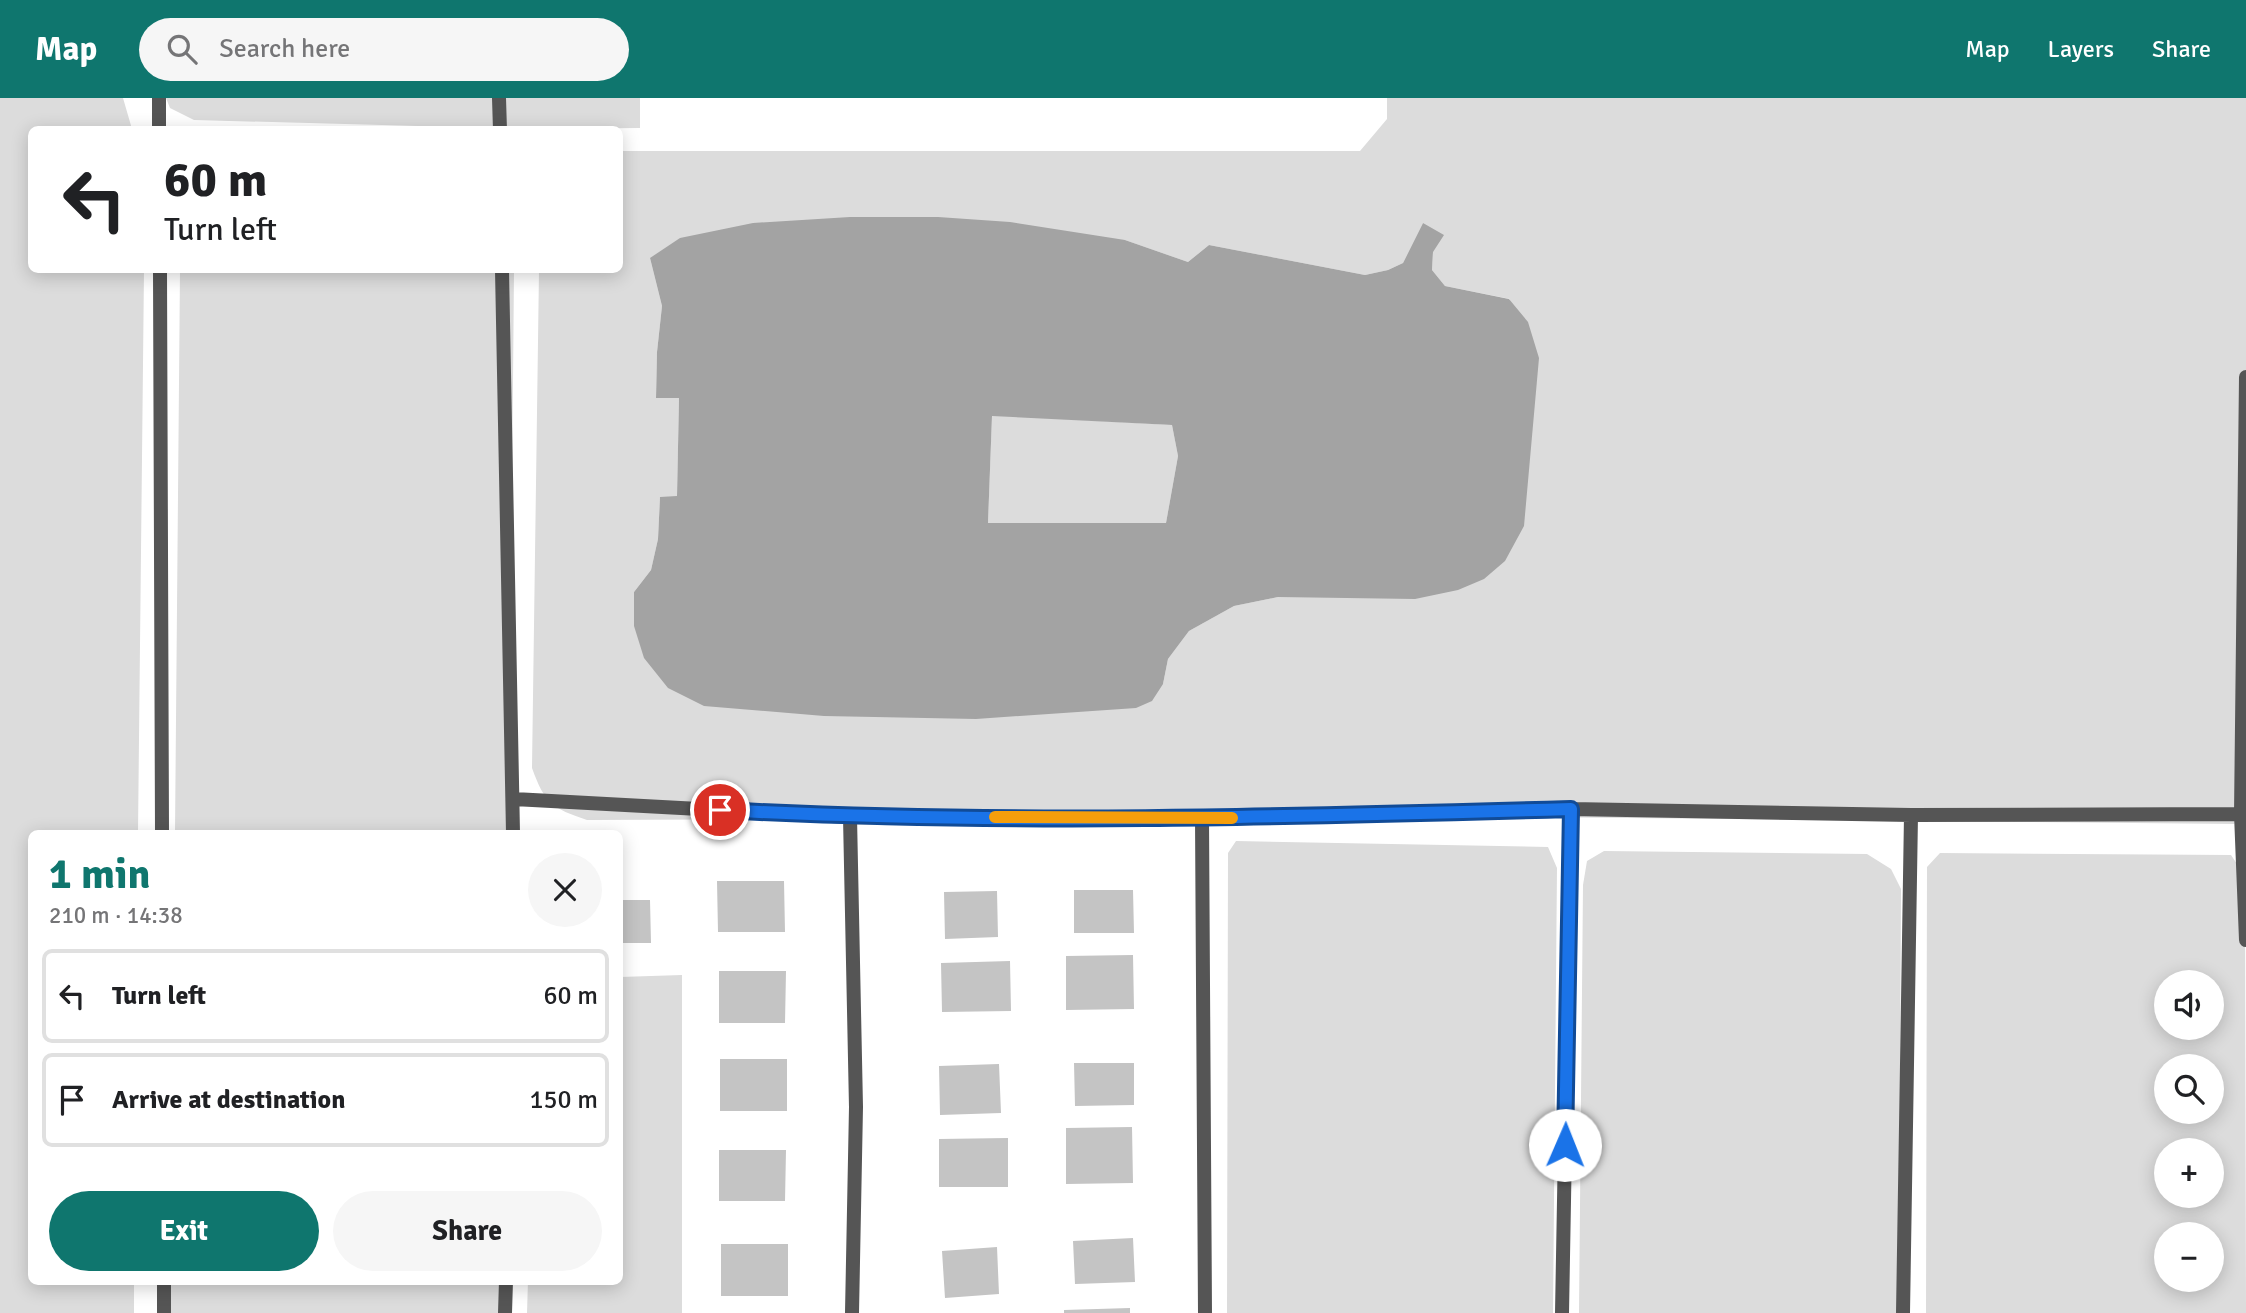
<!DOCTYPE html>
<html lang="en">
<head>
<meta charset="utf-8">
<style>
	:root { --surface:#fff; --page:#f6f6f6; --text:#202124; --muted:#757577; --line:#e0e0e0; --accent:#0f766e }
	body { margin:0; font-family:Signika,sans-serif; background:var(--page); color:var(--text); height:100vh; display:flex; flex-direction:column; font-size:26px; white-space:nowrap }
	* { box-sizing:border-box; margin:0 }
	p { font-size:23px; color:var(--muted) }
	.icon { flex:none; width:38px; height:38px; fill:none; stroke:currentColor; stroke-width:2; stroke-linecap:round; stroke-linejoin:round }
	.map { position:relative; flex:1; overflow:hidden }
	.sheet { position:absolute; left:28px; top:732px; width:595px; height:455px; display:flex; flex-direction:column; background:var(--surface); border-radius:10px; box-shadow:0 4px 18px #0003 }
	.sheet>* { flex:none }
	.guide { position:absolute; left:28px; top:28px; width:595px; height:147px; border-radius:10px; box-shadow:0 4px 18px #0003; background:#fff; color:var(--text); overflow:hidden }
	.fabs { position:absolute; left:2154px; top:872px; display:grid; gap:14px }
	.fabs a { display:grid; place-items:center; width:70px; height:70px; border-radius:50%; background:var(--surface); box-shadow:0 4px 18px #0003; font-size:35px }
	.pin { position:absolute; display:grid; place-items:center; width:60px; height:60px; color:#fff; margin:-30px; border:4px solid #fff; border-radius:50%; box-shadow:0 2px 7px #0007 }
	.me { position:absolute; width:77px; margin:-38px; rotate:1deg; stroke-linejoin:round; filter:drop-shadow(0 0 5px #0008) }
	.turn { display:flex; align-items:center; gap:24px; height:147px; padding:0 21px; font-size:32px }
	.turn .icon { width:91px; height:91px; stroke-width:2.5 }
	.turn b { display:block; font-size:49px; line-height:60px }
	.round { display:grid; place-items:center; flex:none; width:74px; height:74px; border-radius:37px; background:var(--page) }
	.overview { display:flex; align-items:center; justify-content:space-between; height:119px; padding:0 21px }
	h1 { font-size:42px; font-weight:800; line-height:52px; color:var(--accent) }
	.cta { display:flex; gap:14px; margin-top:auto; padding:14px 21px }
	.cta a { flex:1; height:80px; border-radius:42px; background:var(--accent); color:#fff; font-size:28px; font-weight:800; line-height:80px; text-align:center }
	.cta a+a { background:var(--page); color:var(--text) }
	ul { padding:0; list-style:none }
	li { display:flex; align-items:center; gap:21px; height:94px; margin:0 14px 10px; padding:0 7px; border:4px solid var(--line); border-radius:10px }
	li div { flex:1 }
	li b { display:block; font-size:26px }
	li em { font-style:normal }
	header { display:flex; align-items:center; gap:42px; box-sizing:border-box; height:98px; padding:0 35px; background:var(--accent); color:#fff }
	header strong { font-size:33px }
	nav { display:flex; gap:38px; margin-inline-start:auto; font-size:24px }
	.search { width:490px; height:63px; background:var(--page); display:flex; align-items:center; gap:18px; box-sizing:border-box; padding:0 24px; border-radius:38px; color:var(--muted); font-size:26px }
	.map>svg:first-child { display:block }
</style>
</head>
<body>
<header>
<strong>Map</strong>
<div class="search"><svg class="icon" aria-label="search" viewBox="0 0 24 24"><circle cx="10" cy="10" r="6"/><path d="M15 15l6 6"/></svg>Search here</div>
<nav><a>Map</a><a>Layers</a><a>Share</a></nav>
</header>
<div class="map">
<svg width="2246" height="1215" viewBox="0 0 2246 1215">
	<rect width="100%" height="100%" fill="#fff"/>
	<path fill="#dcdcdc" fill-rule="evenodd" d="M0,0H123L132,31L32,32V172H144L138,735H32V1183H134V1215H0Z
		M166,0H640V30L531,31L194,22L170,10Z
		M1387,0H2246V715L2234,726L1415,718L587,722C552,710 545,706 532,670L539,172H620V53H1360L1387,21ZM1423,125L1433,154L1432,172L1445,188L1510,201L1278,499L1234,508L1189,533L1168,561L1163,586L634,494L651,472L658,441L660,399H677L679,299H656L657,254L662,208L650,160L1125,142L1188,164L1209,147L1365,177L1388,172L1403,165Z
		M180,172H514L509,735H175Z
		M992,317L1172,327L1178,358L1166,425H988Z
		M1236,743L1548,749L1557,770L1553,1215H1227L1228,755Z
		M1604,753L1867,756L1891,771L1901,791L1899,1215H1579L1583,787L1587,763Z
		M1940,755L2231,757L2245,778L2246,1215H1926L1927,769ZM2166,884H2212V929H2166ZM2166,968H2212V1013H2166ZM2166,1052H2212V1097H2166ZM2166,1136H2212V1181H2166Z
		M682,877V1215H527L528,1183H620V879Z
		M171,1183H506L505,1215H170Z"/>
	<path fill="#a3a3a3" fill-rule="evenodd" d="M850,119H938L1010,124L1125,142L1188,164L1209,147L1365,177L1388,172L1403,165L1423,125L1444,137L1433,154L1432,172L1445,188L1509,201L1528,224L1539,260L1524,428L1505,463L1484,481L1458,492L1415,501L1278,499L1234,508L1189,533L1168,561L1163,586L1152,603L1136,610L976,621L824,618L704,608L668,590L644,560L634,528V494L651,472L658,441L660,399L677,398L679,300H656L657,254L662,208L650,160L680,140L753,125ZM992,318L1172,327L1178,358L1166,425H988Z"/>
	<path fill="#c4c4c4" d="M717,783H784L785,834H718Z
		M1074,792H1133L1134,835H1074Z
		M997,793L998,839L945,841L944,794Z
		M620,802H650L651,845H620Z
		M1133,857L1134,911L1066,912V858Z
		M1010,863L1011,913L942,914L941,865Z
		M719,873H786L785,925H719Z
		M720,961H787V1013H720Z
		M1074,965H1134V1007L1075,1008Z
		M999,966L1001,1015L940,1017L939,968Z
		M1132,1029L1133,1085L1066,1086V1030Z
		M1008,1040V1089H939V1041Z
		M719,1052H786L785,1103H719Z
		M1133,1140L1135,1184L1075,1186L1073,1143Z
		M721,1146H788V1198H721Z
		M997,1149L999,1196L945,1200L942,1153Z
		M1130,1210V1215H1064V1212Z"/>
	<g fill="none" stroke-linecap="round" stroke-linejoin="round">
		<path stroke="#555" stroke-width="14" d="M159,0V32
			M499,0L500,32
			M160,172L162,735
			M502,172L513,735
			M2246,279L2241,716L2246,842
			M514,701L850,719L1202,720L1571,711L1911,717L2241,716
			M850,719L856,1009L852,1215
			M1202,720L1205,1215
			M164,1183V1215
			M505,1215L506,1183
			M1562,1215L1571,711
			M1903,1215L1911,717"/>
	</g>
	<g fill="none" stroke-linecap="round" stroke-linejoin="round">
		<g stroke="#114b97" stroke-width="18">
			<path id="route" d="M720,712C1003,727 1287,719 1571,711L1565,1047"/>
		</g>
		<use href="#route" stroke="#1a73e8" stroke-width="12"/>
		<path stroke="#f59e0b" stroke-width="12" d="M995,719L1232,720"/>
	</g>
</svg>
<div class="fabs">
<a><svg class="icon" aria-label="sound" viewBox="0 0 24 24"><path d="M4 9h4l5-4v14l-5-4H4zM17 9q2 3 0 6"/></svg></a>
<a><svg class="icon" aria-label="search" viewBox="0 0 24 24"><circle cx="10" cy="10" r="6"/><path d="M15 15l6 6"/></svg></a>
<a>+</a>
<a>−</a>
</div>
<div class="pin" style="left:720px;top:712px;background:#d93025"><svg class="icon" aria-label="arrive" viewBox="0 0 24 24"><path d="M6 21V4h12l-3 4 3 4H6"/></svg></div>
<svg class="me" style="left:1565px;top:1047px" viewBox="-20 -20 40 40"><circle r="19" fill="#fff"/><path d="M0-13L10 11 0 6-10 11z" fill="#1a73e8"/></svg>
<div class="guide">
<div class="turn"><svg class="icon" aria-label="left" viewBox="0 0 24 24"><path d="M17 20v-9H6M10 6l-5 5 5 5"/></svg><div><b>60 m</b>Turn left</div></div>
</div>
<section class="sheet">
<div class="overview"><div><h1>1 min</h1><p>210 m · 14:38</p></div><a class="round"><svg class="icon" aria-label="close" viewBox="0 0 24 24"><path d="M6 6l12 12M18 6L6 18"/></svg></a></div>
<ul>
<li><svg class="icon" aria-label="left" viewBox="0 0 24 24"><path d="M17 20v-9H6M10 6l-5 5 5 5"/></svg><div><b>Turn left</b></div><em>60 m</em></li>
<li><svg class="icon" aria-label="arrive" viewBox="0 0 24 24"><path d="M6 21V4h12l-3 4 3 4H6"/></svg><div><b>Arrive at destination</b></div><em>150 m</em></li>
</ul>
<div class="cta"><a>Exit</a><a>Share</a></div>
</section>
</div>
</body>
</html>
